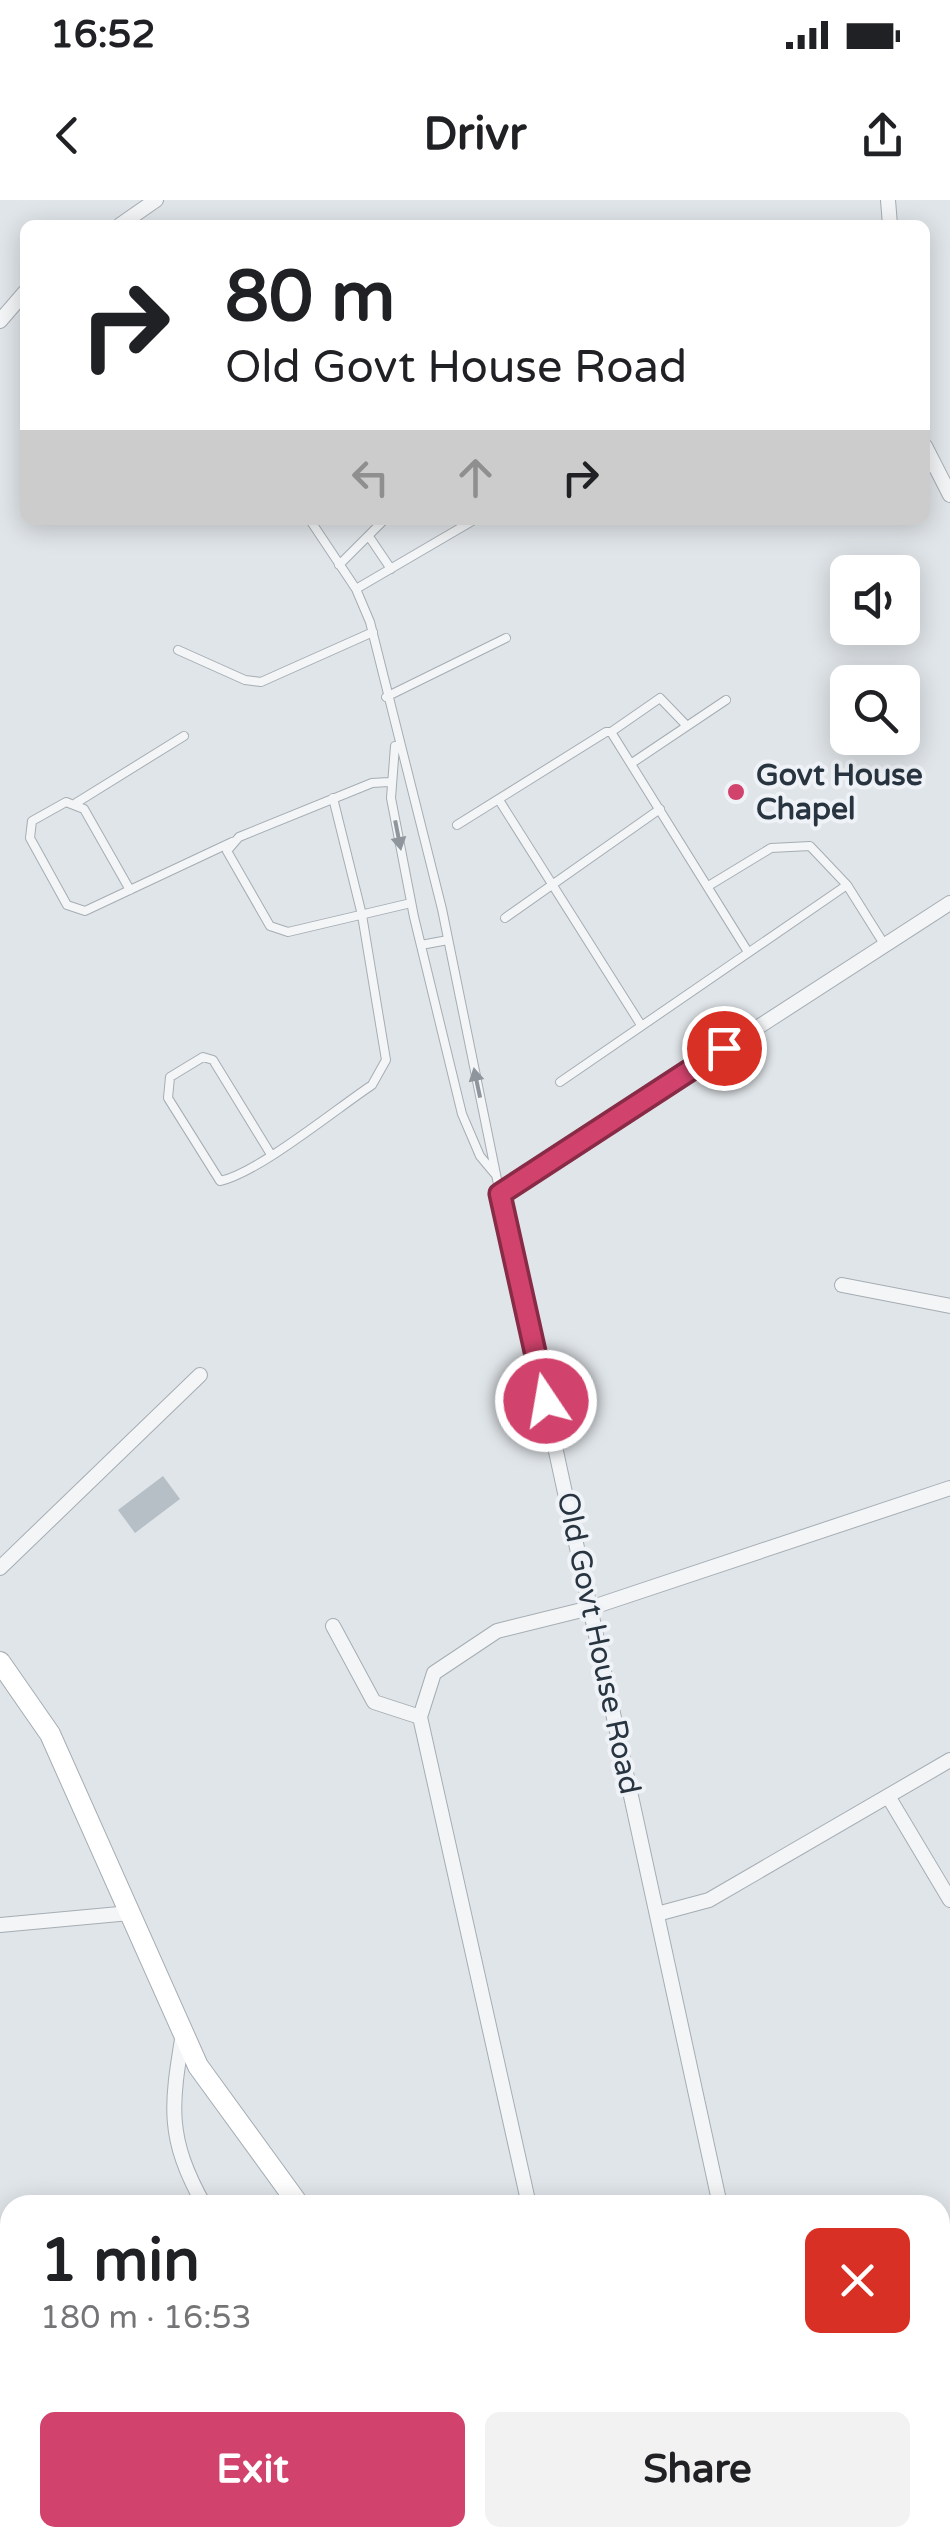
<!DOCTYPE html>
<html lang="en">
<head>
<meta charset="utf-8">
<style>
	:root { --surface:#fff; --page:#f2f2f2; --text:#202124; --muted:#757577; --accent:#d1426c }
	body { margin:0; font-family:"Varela Round",sans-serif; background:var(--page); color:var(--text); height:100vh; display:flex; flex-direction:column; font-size:38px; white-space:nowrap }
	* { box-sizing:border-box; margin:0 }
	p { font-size:32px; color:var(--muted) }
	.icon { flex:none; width:55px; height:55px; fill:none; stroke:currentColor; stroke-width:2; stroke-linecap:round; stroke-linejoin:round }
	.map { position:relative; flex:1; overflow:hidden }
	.sheet { position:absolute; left:0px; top:1995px; width:950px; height:352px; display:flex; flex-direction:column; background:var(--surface); border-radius:30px 30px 0 0; box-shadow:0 5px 25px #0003 }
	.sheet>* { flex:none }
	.banner { position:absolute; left:20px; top:20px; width:910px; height:305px; border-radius:15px; box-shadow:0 5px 25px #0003; background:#fff; color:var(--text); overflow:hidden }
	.fabs { position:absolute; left:830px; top:355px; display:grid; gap:20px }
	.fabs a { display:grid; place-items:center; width:90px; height:90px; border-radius:15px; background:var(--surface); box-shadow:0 5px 25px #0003; font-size:50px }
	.pin { position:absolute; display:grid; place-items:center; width:85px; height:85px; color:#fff; margin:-42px; border:5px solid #fff; border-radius:50%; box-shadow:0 2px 10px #0007 }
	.me { position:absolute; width:110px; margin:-55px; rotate:348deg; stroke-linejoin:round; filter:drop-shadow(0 0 8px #0008) }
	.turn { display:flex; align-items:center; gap:35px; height:210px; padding:0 40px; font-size:45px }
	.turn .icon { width:130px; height:130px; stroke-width:2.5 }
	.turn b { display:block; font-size:70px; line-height:85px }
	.lanes { display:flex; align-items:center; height:95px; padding:0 40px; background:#0003; justify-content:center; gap:50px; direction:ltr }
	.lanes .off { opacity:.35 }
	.round { display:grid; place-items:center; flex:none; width:105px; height:105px; border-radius:15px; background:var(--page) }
	.head { display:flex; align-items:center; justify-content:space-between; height:170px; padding:0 40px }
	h1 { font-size:60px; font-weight:700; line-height:75px }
	.button { display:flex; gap:20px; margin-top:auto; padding:20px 40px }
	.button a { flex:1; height:115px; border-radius:15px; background:var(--accent); color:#fff; font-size:40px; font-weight:700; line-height:115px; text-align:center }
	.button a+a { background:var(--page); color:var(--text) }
	.status { display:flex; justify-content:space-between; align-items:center; height:70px; padding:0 50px; background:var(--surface); direction:ltr }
	.status svg { height:28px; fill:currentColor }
	header { display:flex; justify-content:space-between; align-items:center; height:130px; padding:0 40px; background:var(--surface); font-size:45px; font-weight:700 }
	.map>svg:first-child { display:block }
</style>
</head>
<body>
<div class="status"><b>16:52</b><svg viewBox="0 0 49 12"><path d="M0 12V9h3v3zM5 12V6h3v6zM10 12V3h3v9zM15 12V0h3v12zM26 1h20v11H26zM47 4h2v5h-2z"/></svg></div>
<header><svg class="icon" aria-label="back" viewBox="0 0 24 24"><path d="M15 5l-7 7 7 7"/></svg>Drivr<svg class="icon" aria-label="share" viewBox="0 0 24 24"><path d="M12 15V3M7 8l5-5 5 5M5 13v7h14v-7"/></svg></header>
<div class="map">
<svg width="950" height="2347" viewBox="0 0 950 2347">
	<rect width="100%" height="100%" fill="#e0e5e9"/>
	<path fill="#b7bfc6" d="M163,1276L180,1299L135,1333L118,1310Z
		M442,2338H469L477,2347H449Z"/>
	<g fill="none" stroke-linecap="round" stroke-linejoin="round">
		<g stroke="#a5adb3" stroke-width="10">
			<path id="lane" d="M310,320L356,389L370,422L442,709L500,994
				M370,338L391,369
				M339,365L384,320
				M356,389L474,320
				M178,450L245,480L261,482L373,432
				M386,497L506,438
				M611,532L660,498L687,526
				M395,546L391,598L414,717L462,914L480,956L495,974
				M632,563L726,500
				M389,582L372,583L239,637L227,651L270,726L288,732L411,703
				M499,600L641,825
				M76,603L184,536
				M457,625L606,532H611L748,752
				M710,685L771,648L810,646L847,685L884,744
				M130,690L84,609L66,602L32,621L30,638L67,705L85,711L232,642
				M505,718L660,609
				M421,745L448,740
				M560,882L847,685
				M270,953L213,860L203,857L170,877L168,898L220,981C258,973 336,909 372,885L386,860L362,715L333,598"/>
		</g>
		<g stroke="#a5adb3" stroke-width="16">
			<path id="street" d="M888,0L890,25
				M120,25L156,0
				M0,121L25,92
				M925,246L950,295
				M842,1085L950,1106
				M0,1368L200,1175
				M333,1426L374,1502L420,1517
				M888,1596L950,1700
				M657,1714L709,1700L950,1560
				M0,1725L130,1713
				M183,1833C171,1906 166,1937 204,2005
				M529,2005L420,1517L434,1473L497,1431L590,1408L950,1288
				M720,2005L500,994L950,703
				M0,2244L10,2242
				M104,2338L107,2347
				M790,2338L792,2347
				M218,2347L219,2338"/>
		</g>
		<g stroke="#a5adb3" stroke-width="22">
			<path id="secondary" d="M0,1462L50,1534L198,1866L299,2005
				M364,2347L366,2338"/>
		</g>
		<use href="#lane" stroke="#f3f5f7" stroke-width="8"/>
		<use href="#street" stroke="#f3f5f7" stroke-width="14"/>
		<use href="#secondary" stroke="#fff" stroke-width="20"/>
	</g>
	<defs><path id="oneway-solid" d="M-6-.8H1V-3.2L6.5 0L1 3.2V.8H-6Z" transform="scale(2.5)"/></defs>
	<g fill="#8e959c">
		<use href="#oneway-solid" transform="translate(398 635) rotate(79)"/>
		<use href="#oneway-solid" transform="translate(477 883) rotate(-102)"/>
	</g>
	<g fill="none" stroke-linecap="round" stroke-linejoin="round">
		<g stroke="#882b46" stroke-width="25">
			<path id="route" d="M546,1201L500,994L724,848"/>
		</g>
		<use href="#route" stroke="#d1426c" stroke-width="18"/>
	</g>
	<circle fill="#d1426c" stroke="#eff3f7" stroke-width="4" cx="736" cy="592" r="10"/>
	<g text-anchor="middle" stroke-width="8" stroke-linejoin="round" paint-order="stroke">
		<g font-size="30" font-weight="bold" fill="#283541" stroke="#eff3f7" text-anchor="start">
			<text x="756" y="585">Govt House<tspan x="756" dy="34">Chapel</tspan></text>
		</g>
		<g font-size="30" fill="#283541" stroke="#eff3f7">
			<text transform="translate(599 1443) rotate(78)" y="10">Old Govt House Road</text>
		</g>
	</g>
</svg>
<div class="fabs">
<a><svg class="icon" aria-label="sound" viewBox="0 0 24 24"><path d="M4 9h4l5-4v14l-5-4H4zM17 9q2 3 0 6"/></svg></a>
<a><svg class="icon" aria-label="search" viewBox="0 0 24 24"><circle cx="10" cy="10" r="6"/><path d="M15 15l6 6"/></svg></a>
</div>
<div class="pin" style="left:724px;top:848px;background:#d93025"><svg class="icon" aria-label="arrive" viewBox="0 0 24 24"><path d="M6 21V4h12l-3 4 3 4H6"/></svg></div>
<svg class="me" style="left:546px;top:1201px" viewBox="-20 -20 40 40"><circle r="17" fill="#d1426c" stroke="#fff" stroke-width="3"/><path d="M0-11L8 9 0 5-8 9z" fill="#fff"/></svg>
<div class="banner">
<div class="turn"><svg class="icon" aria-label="right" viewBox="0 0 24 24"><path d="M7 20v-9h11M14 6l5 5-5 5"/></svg><div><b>80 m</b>Old Govt House Road</div></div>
<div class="lanes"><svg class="icon off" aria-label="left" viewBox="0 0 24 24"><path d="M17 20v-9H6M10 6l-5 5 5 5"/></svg><svg class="icon off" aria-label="ahead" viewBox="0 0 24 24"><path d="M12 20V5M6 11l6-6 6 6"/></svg><svg class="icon" aria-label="right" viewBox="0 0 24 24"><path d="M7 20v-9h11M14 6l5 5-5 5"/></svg></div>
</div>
<section class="sheet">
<div class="head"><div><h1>1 min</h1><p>180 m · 16:53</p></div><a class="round" style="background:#d93025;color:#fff"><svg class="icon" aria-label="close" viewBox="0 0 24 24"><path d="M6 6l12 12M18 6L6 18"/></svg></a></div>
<div class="button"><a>Exit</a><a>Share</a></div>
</section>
</div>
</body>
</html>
